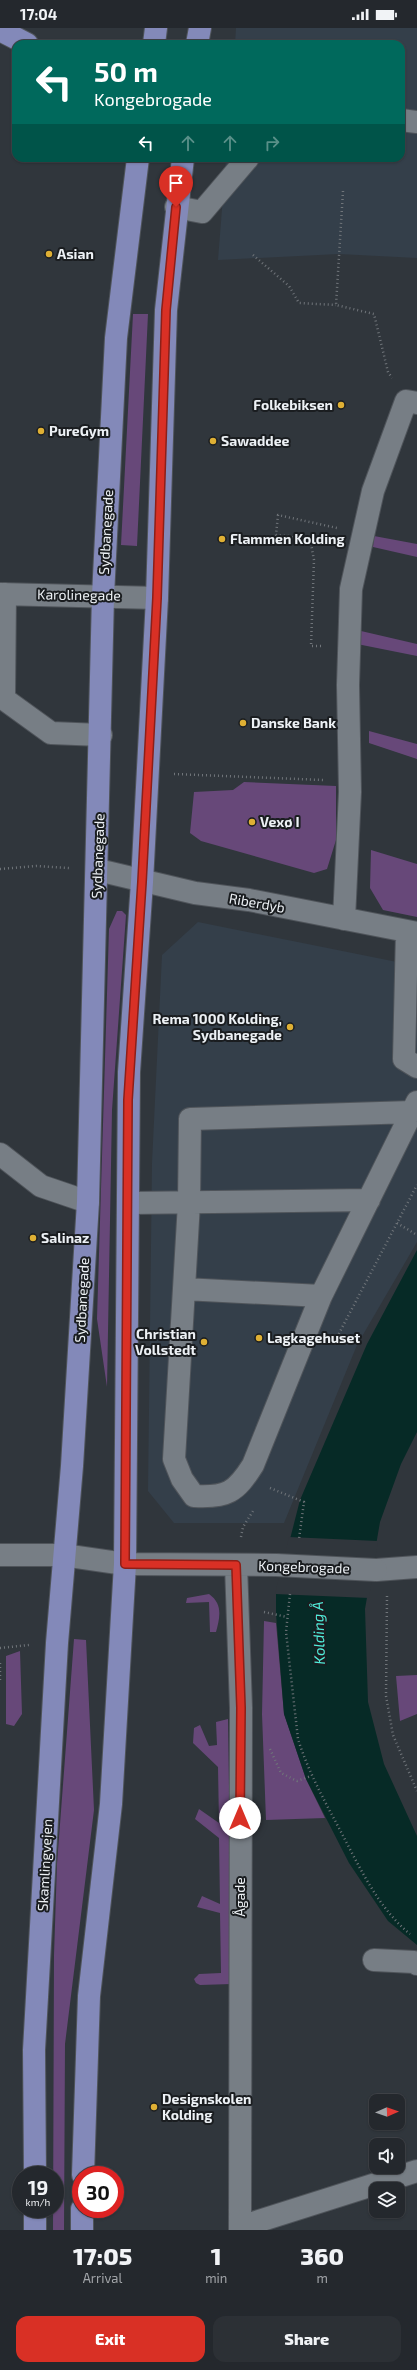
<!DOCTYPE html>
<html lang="en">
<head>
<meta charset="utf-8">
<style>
	:root { --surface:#24282d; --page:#2c3035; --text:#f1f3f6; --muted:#a3a6aa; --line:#414449; --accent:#d93025 }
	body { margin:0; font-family:"Exo 2",sans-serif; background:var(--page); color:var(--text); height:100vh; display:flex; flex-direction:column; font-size:15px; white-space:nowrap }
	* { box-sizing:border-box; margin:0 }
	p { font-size:13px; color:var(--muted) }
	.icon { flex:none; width:22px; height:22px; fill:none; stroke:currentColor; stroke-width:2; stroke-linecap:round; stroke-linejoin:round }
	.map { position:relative; height:2202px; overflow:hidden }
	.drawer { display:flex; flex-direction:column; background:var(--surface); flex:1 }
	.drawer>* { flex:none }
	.hud { position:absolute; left:12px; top:12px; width:393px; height:122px; border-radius:12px; box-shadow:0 1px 3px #0004,0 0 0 1px var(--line); background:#00695c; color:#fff; overflow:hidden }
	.needle { width:26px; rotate:88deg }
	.buttons { position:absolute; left:369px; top:2066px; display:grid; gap:8px }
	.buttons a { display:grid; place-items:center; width:36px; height:36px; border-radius:8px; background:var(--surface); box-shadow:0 1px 3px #0004,0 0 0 1px var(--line); font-size:20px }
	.speed { position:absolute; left:12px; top:2138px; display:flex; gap:8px; font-size:20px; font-weight:700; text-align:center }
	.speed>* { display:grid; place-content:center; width:52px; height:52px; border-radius:50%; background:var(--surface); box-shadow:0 1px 3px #0004,0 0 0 1px var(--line); line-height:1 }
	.speed small { font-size:10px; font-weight:400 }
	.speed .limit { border:6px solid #d22; background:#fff; color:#111 }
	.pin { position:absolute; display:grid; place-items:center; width:34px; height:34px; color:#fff; margin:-41px -17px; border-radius:50% 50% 50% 0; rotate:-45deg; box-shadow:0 0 4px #0007 }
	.pin .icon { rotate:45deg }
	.me { position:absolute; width:44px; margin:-22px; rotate:0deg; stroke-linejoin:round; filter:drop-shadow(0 0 3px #0008) }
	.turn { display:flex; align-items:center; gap:14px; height:84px; padding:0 16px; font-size:18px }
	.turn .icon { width:52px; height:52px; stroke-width:2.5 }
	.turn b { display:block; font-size:28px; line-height:34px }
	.lanes { display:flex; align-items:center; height:38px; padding:0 16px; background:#0003; justify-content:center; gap:20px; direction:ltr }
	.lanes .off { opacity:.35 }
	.eta { display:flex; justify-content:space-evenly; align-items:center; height:68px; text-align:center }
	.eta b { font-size:24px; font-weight:800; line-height:28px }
	.button { display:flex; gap:8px; margin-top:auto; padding:8px 16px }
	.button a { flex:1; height:46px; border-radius:12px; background:var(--accent); color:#fff; font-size:16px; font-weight:800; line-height:46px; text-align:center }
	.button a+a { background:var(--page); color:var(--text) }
	.status { display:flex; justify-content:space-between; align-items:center; height:28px; padding:0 20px; background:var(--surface); direction:ltr }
	.status svg { height:11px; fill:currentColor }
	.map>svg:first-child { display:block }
</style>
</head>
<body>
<div class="status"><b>17:04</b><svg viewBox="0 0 49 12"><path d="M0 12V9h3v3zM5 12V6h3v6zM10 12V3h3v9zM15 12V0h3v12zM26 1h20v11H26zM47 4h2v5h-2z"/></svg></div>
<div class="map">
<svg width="417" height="2202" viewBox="0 0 417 2202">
	<rect width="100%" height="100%" fill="#30363c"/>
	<path fill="#343f4a" d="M236,0H417V230L339,226L218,232L226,130H401V16H235Z
		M198,894L417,938V1214L357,1317L284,1495H174L148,1463L152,1135L162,927Z"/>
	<path fill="#674879" d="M133,286H148L137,518L121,517Z
		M374,508L417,516V529L373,519Z
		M361,603L417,616V628L357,616Z
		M369,703L417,716V731L369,715Z
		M244,754L336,758V812L327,841L314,845L201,813L190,805L194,764L233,762Z
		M371,822L417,836V889L383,882L370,860Z
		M117,883H122L126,887L112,1082L107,1359L97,1291L109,901Z
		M209,1566C223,1576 220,1589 216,1604H210L209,1574L186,1575L187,1570Z
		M264,1593L276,1595L284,1686L306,1751L325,1790L266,1792L262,1686Z
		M74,1611L86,1612L94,1782L65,2016L64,2202H53L54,1927L57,1836Z
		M20,1623L22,1686L14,1698L6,1696V1628Z
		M417,1647V1686L400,1693L396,1648Z
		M228,1691L232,1956L200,1957L196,1955L194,1951L199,1946L221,1945L220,1885L197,1879L202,1868L220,1876L219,1810L195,1791L199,1781L219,1795L218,1739L193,1715L194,1700L200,1697L209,1718L217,1717L216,1694Z"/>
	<path fill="#062a26" d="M417,1222V1404L401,1436L380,1494L365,1581L368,1674L384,1736L417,1808V1917L388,1893L349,1835L306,1751L284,1686L276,1586V1566L300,1472L367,1316Z"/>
	<path fill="#30363c" d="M289,1509L378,1513L369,1570L275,1566Z"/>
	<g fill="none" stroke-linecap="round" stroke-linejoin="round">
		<g stroke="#4f545a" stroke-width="24">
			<path id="minor" d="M401,92L417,94
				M176,179L202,184L248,130
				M0,566L157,570
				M5,566L4,671L51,705L101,707
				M98,842L195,865L249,872L417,905
				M344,891L350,764L348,657L351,561L373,463L406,373L417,375
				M407,904L404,1031L417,1039
				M412,1084L190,1091L189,1175L174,1431L182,1451L194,1468C227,1470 236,1464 253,1437L321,1268L412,1084L417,1074
				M0,1126L41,1158L88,1174
				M128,1175L369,1172
				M184,1261L321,1268
				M0,1527H63L125,1536L276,1537
				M236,1537L241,1680L240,2202
				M376,1542L417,1539
				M374,1932L414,1934L417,1936
				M240,2199L417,2143"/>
		</g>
		<g stroke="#4f545a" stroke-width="24">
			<path id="major" d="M0,2L27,16
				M154,16L156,0
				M197,16L200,0
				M35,2147L34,2022L57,1615L72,1438L88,1174L103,568L116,310L138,130
				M83,2147L89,1968L111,1776L125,1536L129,1044L142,854L157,570L166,282L183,130
				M35,2181V2202
				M82,2202V2181"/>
		</g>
		<path stroke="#70757a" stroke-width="2.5" stroke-dasharray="1 3" stroke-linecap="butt" d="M343,163L336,277L374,286L388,344L392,350
			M253,227L289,258L299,275L336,277
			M321,618H311L314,532L311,516L288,508L276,507L278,487L337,500
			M174,746L323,752
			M0,841L36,838L69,840
			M397,1195L417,1207
			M335,1313L417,1157
			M270,1460L304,1474L299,1511
			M241,1509L243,1499L253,1483
			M290,1566L286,1604L298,1711C308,1743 324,1772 340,1802C359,1838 378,1880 410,1906
			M387,1568L386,1668L393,1707L417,1763
			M264,1584L287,1589
			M0,1620L29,1617
			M0,1635V1652
			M270,1721L281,1745L297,1753L311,1748"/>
		<use href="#minor" stroke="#777e85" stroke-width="22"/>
		<use href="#major" stroke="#8389b9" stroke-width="22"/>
		<g stroke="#4f545a" stroke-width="24" stroke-linecap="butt">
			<path id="minor-bridge" d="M276,1537L376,1542"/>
		</g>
		<use href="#minor-bridge" stroke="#777e85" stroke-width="22"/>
	</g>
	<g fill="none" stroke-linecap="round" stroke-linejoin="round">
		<g stroke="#8d1f18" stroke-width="10">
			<path id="route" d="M176,179L166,282L157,570L142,854L128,1072L125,1536L236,1537L241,1680L240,1790"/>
		</g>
		<use href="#route" stroke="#d93025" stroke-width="7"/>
	</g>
	<g fill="#dfb034" stroke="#1a1d20" stroke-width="1.5">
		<circle cx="49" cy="226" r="4"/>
		<circle cx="341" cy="377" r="4"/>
		<circle cx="41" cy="403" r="4"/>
		<circle cx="213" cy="413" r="4"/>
		<circle cx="222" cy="511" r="4"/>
		<circle cx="243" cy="695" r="4"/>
		<circle cx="252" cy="794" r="4"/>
		<circle cx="290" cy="999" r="4"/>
		<circle cx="33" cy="1210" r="4"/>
		<circle cx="259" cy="1310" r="4"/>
		<circle cx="204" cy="1314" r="4"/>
		<circle cx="154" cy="2079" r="4"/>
	</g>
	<g text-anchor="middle" stroke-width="4" stroke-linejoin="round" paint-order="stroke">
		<g font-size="14" font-weight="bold" fill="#edf1f5" stroke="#1a1d20" text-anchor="start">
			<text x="57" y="231">Asian</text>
			<text x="333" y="382" text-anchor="end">Folkebiksen</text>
			<text x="49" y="408">PureGym</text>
			<text x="221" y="418">Sawaddee</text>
			<text x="230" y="516">Flammen Kolding</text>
			<text x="251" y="700">Danske Bank</text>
			<text x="260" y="799">Vexø I</text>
			<text x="282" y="996" text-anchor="end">Rema 1000 Kolding,<tspan x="282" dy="16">Sydbanegade</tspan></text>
			<text x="41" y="1215">Salinaz</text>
			<text x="196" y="1311" text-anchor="end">Christian<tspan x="196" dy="16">Vollstedt</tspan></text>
			<text x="267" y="1315">Lagkagehuset</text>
			<text x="162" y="2076">Designskolen<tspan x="162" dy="16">Kolding</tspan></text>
		</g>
		<g font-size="14" fill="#edf1f5" stroke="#1a1d20">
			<text transform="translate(106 504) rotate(-87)" y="5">Sydbanegade</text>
			<text transform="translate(79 567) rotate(1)" y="5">Karolinegade</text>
			<text transform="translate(98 828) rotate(-88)" y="5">Sydbanegade</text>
			<text transform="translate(257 875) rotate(10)" y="5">Riberdyb</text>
			<text transform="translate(82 1272) rotate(-87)" y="5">Sydbanegade</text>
			<text transform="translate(304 1539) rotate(2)" y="5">Kongebrogade</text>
			<text transform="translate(45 1837) rotate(-87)" y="5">Skamlingvejen</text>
			<text transform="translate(240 1869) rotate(-90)" y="5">Ågade</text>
		</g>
		<g font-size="15" font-style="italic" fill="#50edda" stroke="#1a1d20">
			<text transform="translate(319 1605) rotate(-92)" y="5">Kolding Å</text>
		</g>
	</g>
</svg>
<div class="buttons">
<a><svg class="needle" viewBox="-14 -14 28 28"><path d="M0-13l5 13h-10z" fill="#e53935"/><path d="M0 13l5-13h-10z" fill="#a3a6aa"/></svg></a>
<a><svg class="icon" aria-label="sound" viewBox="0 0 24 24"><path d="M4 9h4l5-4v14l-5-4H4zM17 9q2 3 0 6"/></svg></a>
<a><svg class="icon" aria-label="layers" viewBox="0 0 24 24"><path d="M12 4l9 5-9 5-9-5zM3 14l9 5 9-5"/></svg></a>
</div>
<div class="speed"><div>19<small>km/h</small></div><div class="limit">30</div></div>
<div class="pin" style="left:176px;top:179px;background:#d93025"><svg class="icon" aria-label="arrive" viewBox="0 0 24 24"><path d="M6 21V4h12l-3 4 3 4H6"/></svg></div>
<svg class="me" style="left:240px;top:1790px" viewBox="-20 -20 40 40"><circle r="19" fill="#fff"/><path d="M0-13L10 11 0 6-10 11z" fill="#d93025"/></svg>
<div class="hud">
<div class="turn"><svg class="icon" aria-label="left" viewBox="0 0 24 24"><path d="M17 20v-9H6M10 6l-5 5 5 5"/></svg><div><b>50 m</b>Kongebrogade</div></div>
<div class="lanes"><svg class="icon" aria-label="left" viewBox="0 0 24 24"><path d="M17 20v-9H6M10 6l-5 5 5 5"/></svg><svg class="icon off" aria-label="ahead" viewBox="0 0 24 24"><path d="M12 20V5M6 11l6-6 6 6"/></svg><svg class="icon off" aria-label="ahead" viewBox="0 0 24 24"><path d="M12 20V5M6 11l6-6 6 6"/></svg><svg class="icon off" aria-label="right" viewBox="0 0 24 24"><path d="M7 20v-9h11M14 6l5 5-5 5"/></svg></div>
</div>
</div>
<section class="drawer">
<div class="eta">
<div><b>17:05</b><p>Arrival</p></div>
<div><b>1</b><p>min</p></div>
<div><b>360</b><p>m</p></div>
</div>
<div class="button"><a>Exit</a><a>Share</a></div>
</section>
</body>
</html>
